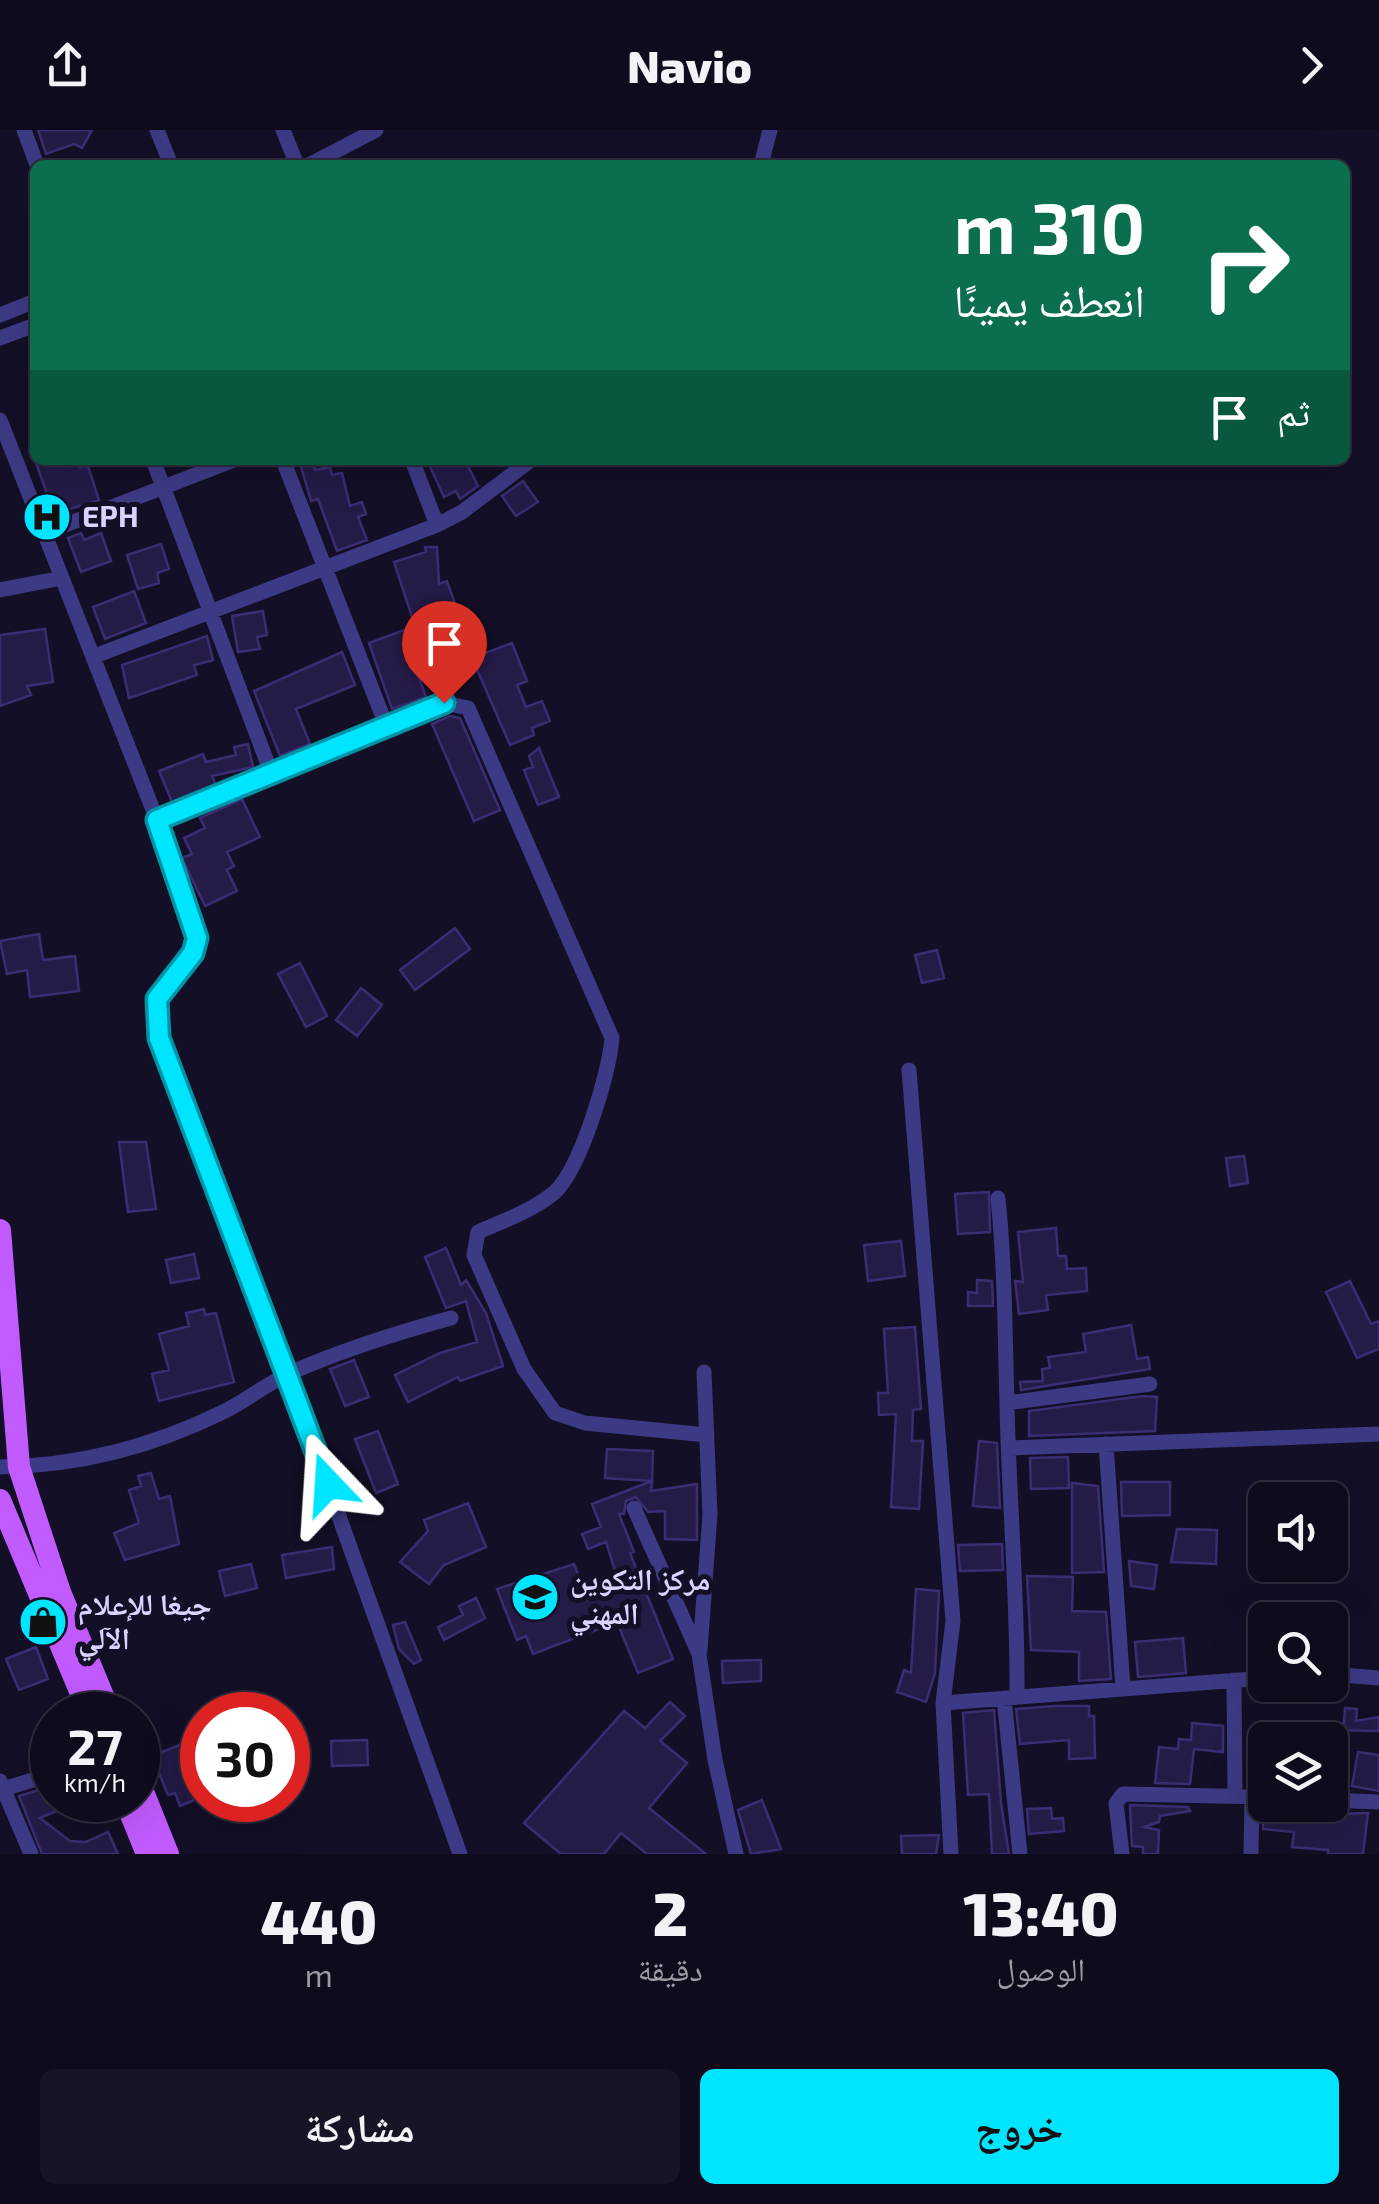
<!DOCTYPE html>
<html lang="ar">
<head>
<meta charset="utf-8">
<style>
	:root { --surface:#0e0b1c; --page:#171425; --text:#f1f3f6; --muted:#9b9ba3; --line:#2e2b3b; --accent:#00e5ff }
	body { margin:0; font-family:"Exo 2","Noto Naskh Arabic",sans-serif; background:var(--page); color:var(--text); direction:rtl; height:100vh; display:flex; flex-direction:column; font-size:38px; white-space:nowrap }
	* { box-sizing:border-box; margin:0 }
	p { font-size:32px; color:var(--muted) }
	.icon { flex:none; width:55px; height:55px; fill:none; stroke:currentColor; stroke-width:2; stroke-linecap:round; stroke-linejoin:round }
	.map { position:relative; height:1724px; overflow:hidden; direction:ltr }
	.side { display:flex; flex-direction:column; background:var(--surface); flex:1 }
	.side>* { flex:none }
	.hud { position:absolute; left:30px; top:30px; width:1320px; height:305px; border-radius:15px; box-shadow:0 10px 40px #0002,0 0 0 2px var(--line); direction:rtl; background:#0b6e4f; color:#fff; overflow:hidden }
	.tools { position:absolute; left:1248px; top:1352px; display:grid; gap:20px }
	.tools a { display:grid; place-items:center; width:100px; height:100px; border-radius:15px; background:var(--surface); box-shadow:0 10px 40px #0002,0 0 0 2px var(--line); font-size:50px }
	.speed { position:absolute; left:30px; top:1562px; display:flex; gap:20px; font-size:50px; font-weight:700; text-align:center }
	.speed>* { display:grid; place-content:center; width:130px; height:130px; border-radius:50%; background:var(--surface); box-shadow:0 10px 40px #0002,0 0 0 2px var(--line); line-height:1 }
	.speed small { font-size:25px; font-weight:400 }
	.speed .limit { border:15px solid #d22; background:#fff; color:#111 }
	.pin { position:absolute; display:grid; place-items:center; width:85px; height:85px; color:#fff; margin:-102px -42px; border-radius:50% 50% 50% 0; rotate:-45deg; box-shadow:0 0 10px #0007 }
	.pin .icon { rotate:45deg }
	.me { position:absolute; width:110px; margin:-55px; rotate:340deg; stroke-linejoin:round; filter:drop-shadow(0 0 8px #0008) }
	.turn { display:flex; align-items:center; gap:35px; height:210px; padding:0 40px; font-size:45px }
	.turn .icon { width:130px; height:130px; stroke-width:2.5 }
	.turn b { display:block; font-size:70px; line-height:85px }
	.then { display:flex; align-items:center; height:95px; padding:0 40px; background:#0003; gap:20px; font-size:38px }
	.eta { display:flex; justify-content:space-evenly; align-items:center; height:170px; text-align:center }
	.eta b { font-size:60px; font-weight:800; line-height:70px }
	.primary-button { display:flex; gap:20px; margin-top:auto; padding:20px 40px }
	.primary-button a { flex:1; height:115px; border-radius:15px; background:var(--accent); color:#111; font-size:40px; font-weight:800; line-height:115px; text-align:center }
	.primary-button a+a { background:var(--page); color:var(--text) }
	header { display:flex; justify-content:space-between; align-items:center; height:130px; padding:0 40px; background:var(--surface); font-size:45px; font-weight:800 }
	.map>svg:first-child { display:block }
</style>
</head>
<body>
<header><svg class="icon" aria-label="forward" viewBox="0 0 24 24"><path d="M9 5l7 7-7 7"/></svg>Navio<svg class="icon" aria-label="share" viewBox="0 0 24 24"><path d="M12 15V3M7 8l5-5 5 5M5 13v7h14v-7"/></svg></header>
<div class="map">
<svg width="1379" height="1724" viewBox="0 0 1379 1724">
	<rect width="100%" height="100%" fill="#130f26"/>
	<path fill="#241b47" stroke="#3b2d73" stroke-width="2.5" d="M38,0H92L82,18L74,14L46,24Z
		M35,330H78L80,337L88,336L99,370L54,384Z
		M299,330H313L315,340L330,337L332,345L342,343L350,376L362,372L366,384L358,387L367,410L337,421L318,369L311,371Z
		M427,330H465L478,356L460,369L456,361L444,367Z
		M523,351L538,372L516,386L502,366Z
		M81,403L84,410L101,403L111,431L81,442L68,408Z
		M161,414L169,439L157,443L159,453L138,459L127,425Z
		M425,417H437L439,454L447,451L458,482L416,498L427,530L414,534L426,567L392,579L369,513L415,496L394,432L426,422Z
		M134,461L146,493L105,509L93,477Z
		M263,481L267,505L257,507L260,519L238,522L232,486Z
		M45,499L53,552L27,556L31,565L0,576V505Z
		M207,506L213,530L194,535L197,545L129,568L122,535Z
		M512,513L527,551L517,555L526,577L542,571L550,591L532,598L534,605L510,615L472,528Z
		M342,522L355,555L296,579L310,614L280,626L254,561Z
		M450,586L460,588L500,680L474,691L432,594Z
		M248,614L253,637L212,646L216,655L172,672L159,641L203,624L206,632L236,625L234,617Z
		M539,618L559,667L538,675L524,640L533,637L529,626Z
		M242,669L260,707L227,722L234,736L227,740L237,761L205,776L182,728L192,724L184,708L205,698L200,688Z
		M455,798L470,819L415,860L400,840Z
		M39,804L43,830L75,826L79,861L30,867L27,840L7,844L0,811Z
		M937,820L944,848L922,853L915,825Z
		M300,833L327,886L306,897L278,844Z
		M361,858L382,875L357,906L336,890Z
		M119,1012H146L156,1079L128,1082Z
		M1244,1026L1248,1053L1230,1056L1226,1028Z
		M989,1062L990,1102L958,1104L955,1064Z
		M1056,1098L1058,1126H1066L1067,1139L1086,1138L1087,1161L1046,1165L1048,1180L1019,1184L1015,1151L1023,1152L1018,1102Z
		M901,1111L905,1146L868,1151L864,1115Z
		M446,1118L461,1155L466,1150L486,1183L503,1236L460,1251L458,1247L408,1272L395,1245L440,1223L477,1212L466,1171L446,1178L425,1127Z
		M194,1124L199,1148L171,1153L166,1130Z
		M977,1150L992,1151L993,1176H968V1162L977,1163Z
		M1350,1151L1371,1194L1379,1191V1219L1357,1228L1326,1162Z
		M204,1179L205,1185L216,1183L234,1252L159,1271L152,1244L169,1240L159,1204L189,1196L186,1183Z
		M1131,1195L1137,1229L1148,1227L1150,1239L1021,1260L1020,1252L1043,1251L1042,1239L1050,1238L1048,1227L1086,1222L1083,1204Z
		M915,1197L921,1279L913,1280L912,1311H923L919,1379L891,1377L896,1284L879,1285L878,1263H888L884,1199Z
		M354,1230L369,1267L345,1276L330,1239Z
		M1143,1266L1157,1267L1155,1301L1029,1306V1281Z
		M378,1301L398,1354L376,1363L355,1309Z
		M979,1311L997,1313L1000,1378L973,1376Z
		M607,1319L653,1321L652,1351L605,1348Z
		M1068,1327L1069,1358L1031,1359L1030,1328Z
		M151,1343L159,1369L170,1366L179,1414L125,1430L114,1403L139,1393L129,1360L141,1356L138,1346Z
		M652,1351L651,1361L697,1354V1410L665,1409V1381L648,1382L636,1367L626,1371L624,1384H619L634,1422L630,1423L673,1529L638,1543L617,1492L533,1524L526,1506L517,1510L497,1459L574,1434L588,1470L620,1457L606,1412L588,1419L582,1404L601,1397L592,1374Z
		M1121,1352H1170V1385L1122,1386Z
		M1072,1353L1098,1356L1104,1442L1072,1443Z
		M468,1373L486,1417L444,1435L429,1454L400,1432L428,1401L424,1390Z
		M1177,1399L1217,1400L1216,1434L1171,1432Z
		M1002,1414L1003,1440L960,1441L958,1415Z
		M332,1417L334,1439L286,1448L282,1425Z
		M1129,1431L1157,1435L1154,1459L1131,1456Z
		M251,1434L257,1458L225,1466L219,1441Z
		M1027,1446L1073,1447L1072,1481L1106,1482L1111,1549L1079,1551V1522L1031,1520Z
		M916,1459L939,1461L935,1543L926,1572L897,1562L904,1540L911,1543Z
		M476,1468L485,1488L444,1510L438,1497L463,1485L459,1476Z
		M405,1492L421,1530L414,1534L399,1519L393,1495Z
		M1183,1508L1186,1543L1138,1547L1135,1512Z
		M36,1517L48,1549L19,1560L6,1529Z
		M761,1530V1551L723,1553L722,1531Z
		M260,1564L264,1585H236L234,1569Z
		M670,1572L685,1586L660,1611L687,1633L649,1678L706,1724H647L621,1703L604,1724H561L524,1693L624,1581L645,1598Z
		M1055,1576H1089V1586H1094L1095,1628L1069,1629V1610L1020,1614L1016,1579Z
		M1345,1578L1357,1579L1356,1591L1379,1587V1601L1329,1600V1595L1344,1593Z
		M994,1580L1001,1673L1009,1724H992L989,1664L968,1665L963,1583Z
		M1192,1593L1223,1596V1622L1194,1619L1190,1654L1155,1653L1159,1617L1178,1619L1179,1609L1191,1610Z
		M192,1610L202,1636V1667L180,1676L175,1663L168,1665L152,1626Z
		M367,1610L368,1635L332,1636L331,1611Z
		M1358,1622L1379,1625V1661L1352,1656Z
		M52,1656V1670H82L40,1688L70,1711L86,1712L108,1702L118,1724H42L19,1666Z
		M762,1670L781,1719L751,1724L738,1680Z
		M1130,1675L1188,1677L1190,1681L1160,1686L1159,1692L1144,1697L1159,1700L1158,1724H1143V1717L1132,1716Z
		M1272,1675L1331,1684L1368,1683L1363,1724H1328V1720L1292,1717L1294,1702L1263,1699V1678Z
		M1051,1678L1052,1689L1063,1688L1064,1701L1029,1704L1027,1679Z
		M939,1705L936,1724H902L901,1706Z"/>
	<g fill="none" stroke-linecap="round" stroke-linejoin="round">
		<path stroke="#3d3a85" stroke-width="15" d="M24,0L37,35
			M157,0L171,35
			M283,0L297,35
			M309,35L376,0
			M761,35L770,0
			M0,185L35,171
			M0,208L35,195
			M0,290L157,690L272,645
			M153,330L272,645L386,595L283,330
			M412,330L437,395
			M47,402L234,330
			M0,460L62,448
			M95,526L437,395L462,382L531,330
			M386,595L444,573L468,578L612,908C609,944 581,1037 555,1062C534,1080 503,1091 478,1102L474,1125L524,1239L555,1283L585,1293L707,1305
			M157,690L197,808L193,823L157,869L159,908L288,1244L460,1724
			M909,940L953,1491L943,1573L951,1724
			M998,1068C1005,1138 1005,1205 1007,1275C1009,1373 1018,1469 1017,1567
			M1007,1273L1150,1254
			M1106,1314L1123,1558
			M1009,1318L1379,1304
			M0,1337C77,1336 154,1316 223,1282C246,1271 266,1254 290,1243C342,1220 396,1203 451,1188
			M634,1378L699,1524L715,1630L736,1724
			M700,1520L710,1384L704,1242
			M1330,1544L1379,1548
			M1234,1550L1235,1665
			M1004,1568L1020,1724
			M943,1573L1265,1548
			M0,1651L31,1724
			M0,1660L52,1644
			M1330,1670L1379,1672
			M1122,1724L1116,1673L1123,1664L1265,1667
			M1251,1724L1252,1667"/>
		<path stroke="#c25bff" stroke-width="22" d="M0,1100L19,1337L60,1462L111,1585
			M0,1370L90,1585
			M138,1649L168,1724
			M125,1670L147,1724"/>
	</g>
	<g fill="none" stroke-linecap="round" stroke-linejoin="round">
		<g stroke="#0095a6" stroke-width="25">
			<path id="route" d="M328,1354L159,908L157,869L193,823L197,808L157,690L444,573"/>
		</g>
		<use href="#route" stroke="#00e5ff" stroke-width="18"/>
	</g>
	<defs>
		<g id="hospital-disc" transform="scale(2.5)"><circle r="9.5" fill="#00e5ff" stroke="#130f26"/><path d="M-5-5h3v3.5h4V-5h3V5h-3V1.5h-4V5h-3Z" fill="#111"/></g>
		<g id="university-disc" transform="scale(2.5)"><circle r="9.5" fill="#00e5ff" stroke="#130f26"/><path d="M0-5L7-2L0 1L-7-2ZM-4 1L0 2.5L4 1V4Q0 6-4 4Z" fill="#111"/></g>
		<g id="shop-disc" transform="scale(2.5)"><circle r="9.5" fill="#00e5ff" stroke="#130f26"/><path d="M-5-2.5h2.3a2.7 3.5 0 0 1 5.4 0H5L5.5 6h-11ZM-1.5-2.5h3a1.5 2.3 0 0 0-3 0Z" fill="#111"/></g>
	</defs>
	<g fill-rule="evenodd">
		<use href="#hospital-disc" x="47" y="387"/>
		<use href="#university-disc" x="535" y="1467"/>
		<use href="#shop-disc" x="43" y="1492"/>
	</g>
	<g text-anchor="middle" stroke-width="10" stroke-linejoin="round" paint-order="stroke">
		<g font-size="30" font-weight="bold" fill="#d9d4ff" stroke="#130f26" text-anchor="start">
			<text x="82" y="397">EPH</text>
			<text x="570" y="1460">مركز التكوين<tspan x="570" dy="34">المهني</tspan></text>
			<text x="78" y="1485">جيغا للإعلام<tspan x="78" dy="34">الآلي</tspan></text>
		</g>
	</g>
</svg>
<div class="tools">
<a><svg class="icon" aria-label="sound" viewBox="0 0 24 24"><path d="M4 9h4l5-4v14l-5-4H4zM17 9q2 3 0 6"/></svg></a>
<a><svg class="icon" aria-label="search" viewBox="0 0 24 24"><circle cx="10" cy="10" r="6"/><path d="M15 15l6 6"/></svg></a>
<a><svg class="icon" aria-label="layers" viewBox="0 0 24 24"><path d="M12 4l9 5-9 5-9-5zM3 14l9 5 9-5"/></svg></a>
</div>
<div class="speed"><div>27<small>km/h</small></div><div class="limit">30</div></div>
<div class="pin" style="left:444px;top:573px;background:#d93025"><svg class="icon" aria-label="arrive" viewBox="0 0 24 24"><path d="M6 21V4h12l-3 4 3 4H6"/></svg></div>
<svg class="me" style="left:328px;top:1354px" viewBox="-20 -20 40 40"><path d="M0-17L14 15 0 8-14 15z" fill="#00e5ff" stroke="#fff" stroke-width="4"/></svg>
<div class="hud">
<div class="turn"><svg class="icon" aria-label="right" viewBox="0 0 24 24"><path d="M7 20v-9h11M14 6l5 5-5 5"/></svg><div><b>310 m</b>انعطف يمينًا</div></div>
<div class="then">ثم<svg class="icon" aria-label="arrive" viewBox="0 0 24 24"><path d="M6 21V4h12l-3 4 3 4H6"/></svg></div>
</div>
</div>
<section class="side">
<div class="eta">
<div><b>13:40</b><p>الوصول</p></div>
<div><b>2</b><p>دقيقة</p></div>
<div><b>440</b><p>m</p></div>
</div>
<div class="primary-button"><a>خروج</a><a>مشاركة</a></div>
</section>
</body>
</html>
